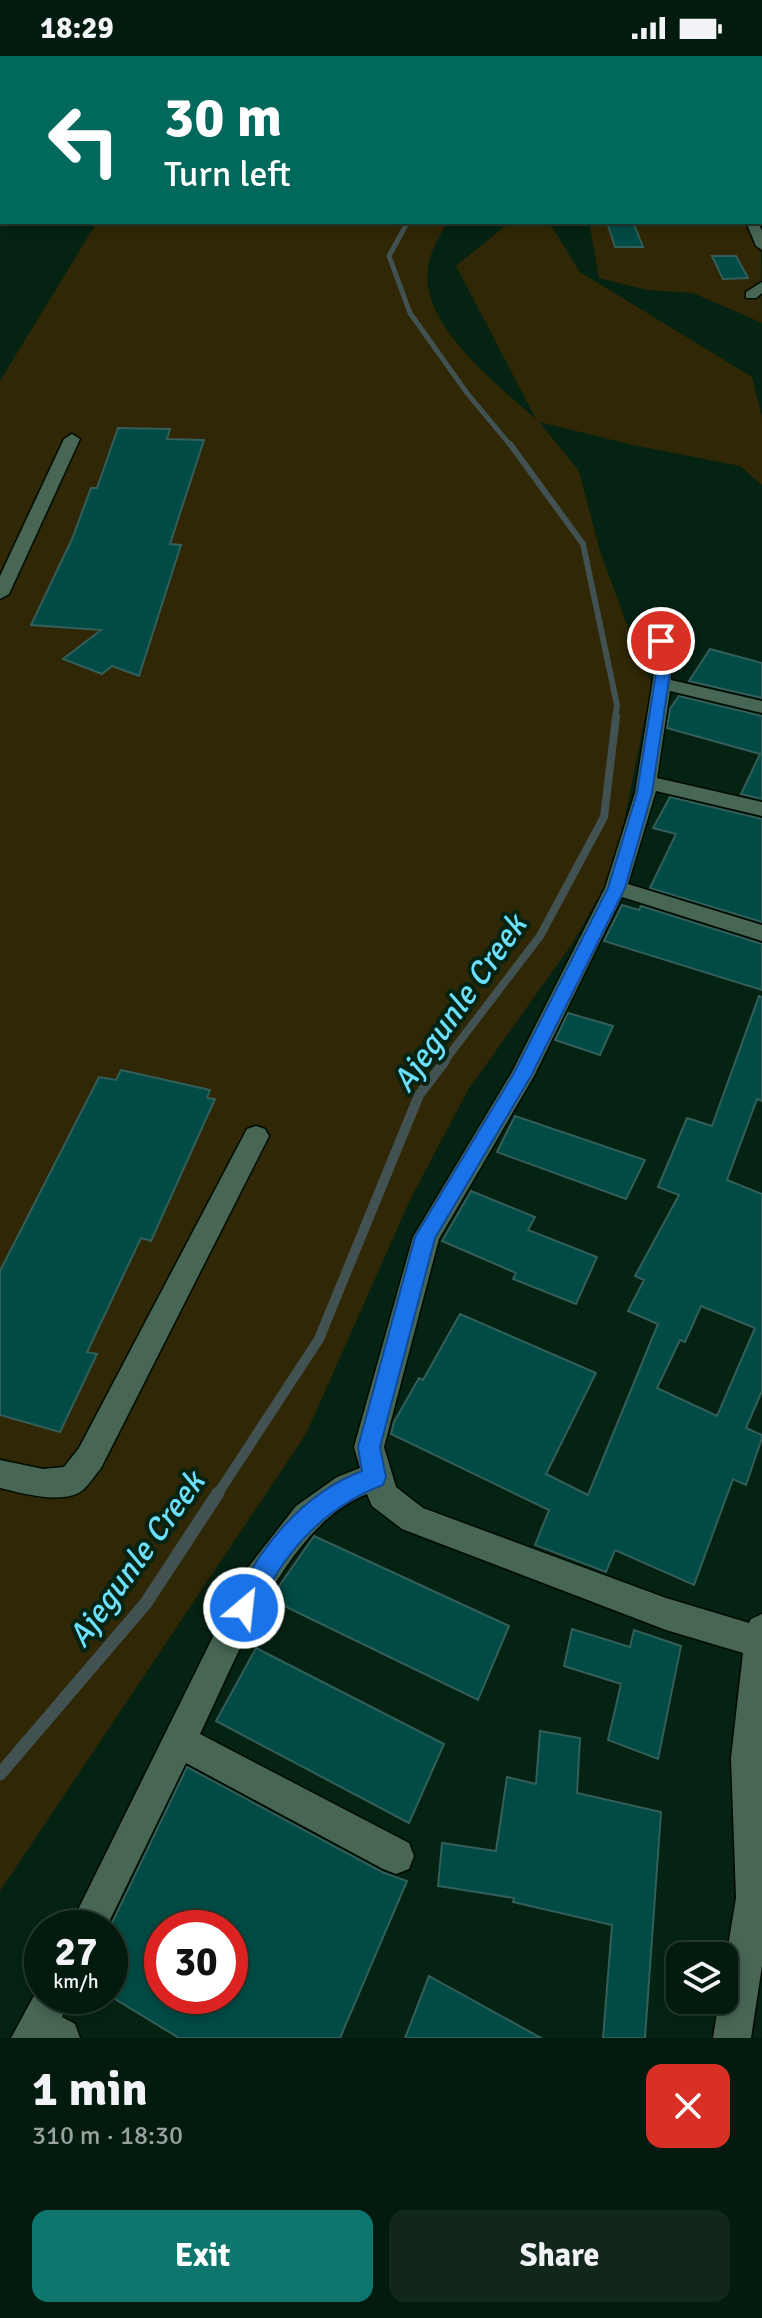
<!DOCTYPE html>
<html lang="en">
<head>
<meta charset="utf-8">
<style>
	:root { --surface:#031a0e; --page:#11271c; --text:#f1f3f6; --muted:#97a19e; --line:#24382e; --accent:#0f766e }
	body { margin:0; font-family:Signika,sans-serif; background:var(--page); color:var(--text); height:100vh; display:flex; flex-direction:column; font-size:30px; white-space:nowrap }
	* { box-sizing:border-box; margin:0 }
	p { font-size:26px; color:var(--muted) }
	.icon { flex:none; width:44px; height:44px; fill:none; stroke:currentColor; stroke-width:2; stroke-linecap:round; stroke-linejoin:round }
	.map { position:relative; height:1982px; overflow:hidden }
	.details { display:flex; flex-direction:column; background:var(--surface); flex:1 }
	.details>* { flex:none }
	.hud { position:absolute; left:0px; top:0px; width:762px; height:168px; box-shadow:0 4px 12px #0003,0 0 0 2px var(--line); background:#00695c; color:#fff; overflow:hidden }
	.buttons { position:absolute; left:666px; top:1886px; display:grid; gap:16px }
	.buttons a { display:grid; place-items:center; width:72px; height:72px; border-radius:16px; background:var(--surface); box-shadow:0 4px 12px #0003,0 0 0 2px var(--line); font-size:40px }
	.speed { position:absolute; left:24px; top:1854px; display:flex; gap:16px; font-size:40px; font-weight:700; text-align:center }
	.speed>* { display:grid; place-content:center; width:104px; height:104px; border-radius:50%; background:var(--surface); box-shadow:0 4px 12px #0003,0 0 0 2px var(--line); line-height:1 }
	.speed small { font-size:20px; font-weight:400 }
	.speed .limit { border:12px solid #d22; background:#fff; color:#111 }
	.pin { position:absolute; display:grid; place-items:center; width:68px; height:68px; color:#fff; margin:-34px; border:4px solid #fff; border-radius:50%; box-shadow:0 2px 8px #0007 }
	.me { position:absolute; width:88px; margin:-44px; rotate:28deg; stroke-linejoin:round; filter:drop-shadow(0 0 6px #0008) }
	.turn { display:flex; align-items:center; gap:28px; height:168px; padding:0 32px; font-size:36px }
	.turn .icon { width:104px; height:104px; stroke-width:2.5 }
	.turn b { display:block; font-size:56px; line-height:68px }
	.round { display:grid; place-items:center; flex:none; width:84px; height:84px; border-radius:16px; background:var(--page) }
	.summary { display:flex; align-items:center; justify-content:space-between; height:136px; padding:0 32px }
	h1 { font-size:48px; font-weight:700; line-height:60px }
	.cta { display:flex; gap:16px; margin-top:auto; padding:16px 32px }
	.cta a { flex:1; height:92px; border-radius:16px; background:var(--accent); color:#fff; font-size:32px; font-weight:700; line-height:92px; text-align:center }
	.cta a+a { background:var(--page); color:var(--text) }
	.status { display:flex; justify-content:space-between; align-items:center; height:56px; padding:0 40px; background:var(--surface); direction:ltr }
	.status svg { height:22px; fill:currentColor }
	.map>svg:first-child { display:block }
</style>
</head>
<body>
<div class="status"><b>18:29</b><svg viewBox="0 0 49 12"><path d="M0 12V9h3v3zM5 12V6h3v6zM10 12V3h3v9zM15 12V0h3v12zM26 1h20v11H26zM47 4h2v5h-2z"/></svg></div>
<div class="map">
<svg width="762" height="1982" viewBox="0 0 762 1982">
	<rect width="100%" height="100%" fill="#042312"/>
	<path fill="#2f2705" d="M760,117L762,267L693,237L647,234L599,222L589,166H760Z
		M97,166H447C441,179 432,192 429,206C414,265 497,328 536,363L456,210L510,166H549L580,216L752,321L762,361V429L740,410L633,389L539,366L579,415L600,495L641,607L652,627L614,815L572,888L468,1034L410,1144L306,1378L0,1835V325Z"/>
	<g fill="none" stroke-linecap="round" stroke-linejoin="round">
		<path stroke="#425252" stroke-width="4" d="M633,2L638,0
			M404,173L408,166"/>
		<path stroke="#425252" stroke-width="5" d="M405,171L389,200L410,257L467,337L511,390"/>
		<path stroke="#425252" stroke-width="6" d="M510,388L583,488L617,649L615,663"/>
		<path stroke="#425252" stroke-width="8" d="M443,1007L540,880L604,761L616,661"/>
		<path stroke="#425252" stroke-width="10" d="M217,1439L319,1283L419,1039L445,1005"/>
		<path stroke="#425252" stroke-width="13" d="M0,1718L146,1547L218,1437"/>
	</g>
	<path fill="#004b45" stroke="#335e59" stroke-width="2" fill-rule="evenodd" d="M607,166H633L643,191H615Z
		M712,200H736L748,222L723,223Z
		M118,372L170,373L167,383L204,384L170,488L181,489L139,620L112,610L102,618L63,603L101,574L31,569L72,483L91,432H97Z
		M710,593L762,607V642L689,625Z
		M679,640L762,660V743L741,738L760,698L667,672L670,653Z
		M670,741L762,763V866L650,832L676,778L653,772Z
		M622,849L639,854L641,850L762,888V934L604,885Z
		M759,940L762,941V1045L757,1043L727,1124L762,1138V1335L746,1372L762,1379V1382L746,1429L733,1423L694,1529L615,1494L606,1516L535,1489L549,1454L391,1378L394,1366L419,1322L423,1324L460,1258L596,1317L546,1418L588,1439L658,1268L628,1255L644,1224L635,1220L679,1139L658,1131L687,1062L712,1070ZM701,1250L755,1272L717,1360L657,1332L680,1284L685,1286Z
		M568,957L613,970L600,999L555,984Z
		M121,1014L210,1034L207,1042L215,1043L151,1185L141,1182L87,1296L97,1298L60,1376L0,1359V1215L99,1021L116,1024Z
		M515,1060L645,1104L626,1143L497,1096Z
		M471,1135L535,1161L528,1174L597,1201L576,1248L513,1223L516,1217L442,1185Z
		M314,1480L509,1570L478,1644L270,1543Z
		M572,1573L630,1591L634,1574L681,1590L658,1703L608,1684L621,1628L564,1610Z
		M256,1592L444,1688L409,1767L216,1665Z
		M540,1675L580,1682L577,1737L661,1756L645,1982H603L612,1869L513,1846L514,1842L438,1830L442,1787L496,1795L507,1721L536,1728Z
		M187,1711L382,1816L407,1825L340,1982H179L110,1940V1871ZM162,1872H230V1940H162Z
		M429,1920L541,1982H405Z"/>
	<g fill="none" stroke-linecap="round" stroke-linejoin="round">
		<g stroke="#000b02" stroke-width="3">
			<path id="minor" d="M156,0H167L169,2H158Z
				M199,0H211L213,2H201Z
				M760,143H762V151H760Z
				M746,166H758L762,175V194L756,190Z
				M762,226V237L756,242H746V236Z
				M72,378L80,383L9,538L0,543V520L64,383Z
				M661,580L670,585L671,624L762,645V657L670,635L657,722L762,746V760L656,735L628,828L762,869V885L622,841L534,1020L439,1183L384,1391L396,1431L423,1452L666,1542L749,1567L751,1563L762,1558V1910L751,1982H713L719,1944H724V1914L736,1842L731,1702L743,1597L666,1574L402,1473L372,1450L367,1438C286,1469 236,1604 200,1678L409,1787L414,1800L409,1813L396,1818L383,1813L186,1707L106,1872H69L246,1514L296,1450L337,1421L360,1412L354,1391L413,1181L512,1016L605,832L635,737L654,617L652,585Z
				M256,1070L265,1073L269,1080L101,1412C95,1419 90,1427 84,1433C66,1450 21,1437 0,1432V1404L43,1413L64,1411L79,1392L247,1073Z
				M42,1925V1940H71L62,1961L75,1968L80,1982H11Z"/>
		</g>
		<use href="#minor" fill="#476653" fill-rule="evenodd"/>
	</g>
	<path fill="#1a73e8" stroke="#114b97" stroke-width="2" d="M661,581L668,585L670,617L652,737L625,832L531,1020L435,1182L380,1391L386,1421L383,1429C320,1453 281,1500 253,1561L244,1564L236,1561L232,1552C257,1493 302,1438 362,1415L358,1391L415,1181L514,1017L608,832L637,737L656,617L654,585Z"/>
	<g text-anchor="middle" stroke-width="8" stroke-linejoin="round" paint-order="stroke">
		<g font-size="32" font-style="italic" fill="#6ce0fe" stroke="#042312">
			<text transform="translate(459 947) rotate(-55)" y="11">Ajegunle Creek</text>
			<text transform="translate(136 1503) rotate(-54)" y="11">Ajegunle Creek</text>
		</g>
	</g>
</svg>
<div class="buttons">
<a><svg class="icon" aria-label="layers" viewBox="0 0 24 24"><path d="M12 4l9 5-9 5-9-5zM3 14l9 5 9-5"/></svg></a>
</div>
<div class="speed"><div>27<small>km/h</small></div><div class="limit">30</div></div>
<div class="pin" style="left:661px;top:585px;background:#d93025"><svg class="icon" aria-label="arrive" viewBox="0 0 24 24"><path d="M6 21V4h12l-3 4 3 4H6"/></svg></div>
<svg class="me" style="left:244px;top:1552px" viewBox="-20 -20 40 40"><circle r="17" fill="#1a73e8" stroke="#fff" stroke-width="3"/><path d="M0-11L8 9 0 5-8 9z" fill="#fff"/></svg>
<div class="hud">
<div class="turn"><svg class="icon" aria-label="left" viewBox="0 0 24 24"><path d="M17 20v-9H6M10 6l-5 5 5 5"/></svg><div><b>30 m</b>Turn left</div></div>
</div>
</div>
<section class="details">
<div class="summary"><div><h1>1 min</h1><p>310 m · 18:30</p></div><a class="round" style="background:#d93025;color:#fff"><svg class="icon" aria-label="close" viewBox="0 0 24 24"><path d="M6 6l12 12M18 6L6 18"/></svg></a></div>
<div class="cta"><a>Exit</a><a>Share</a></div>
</section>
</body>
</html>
